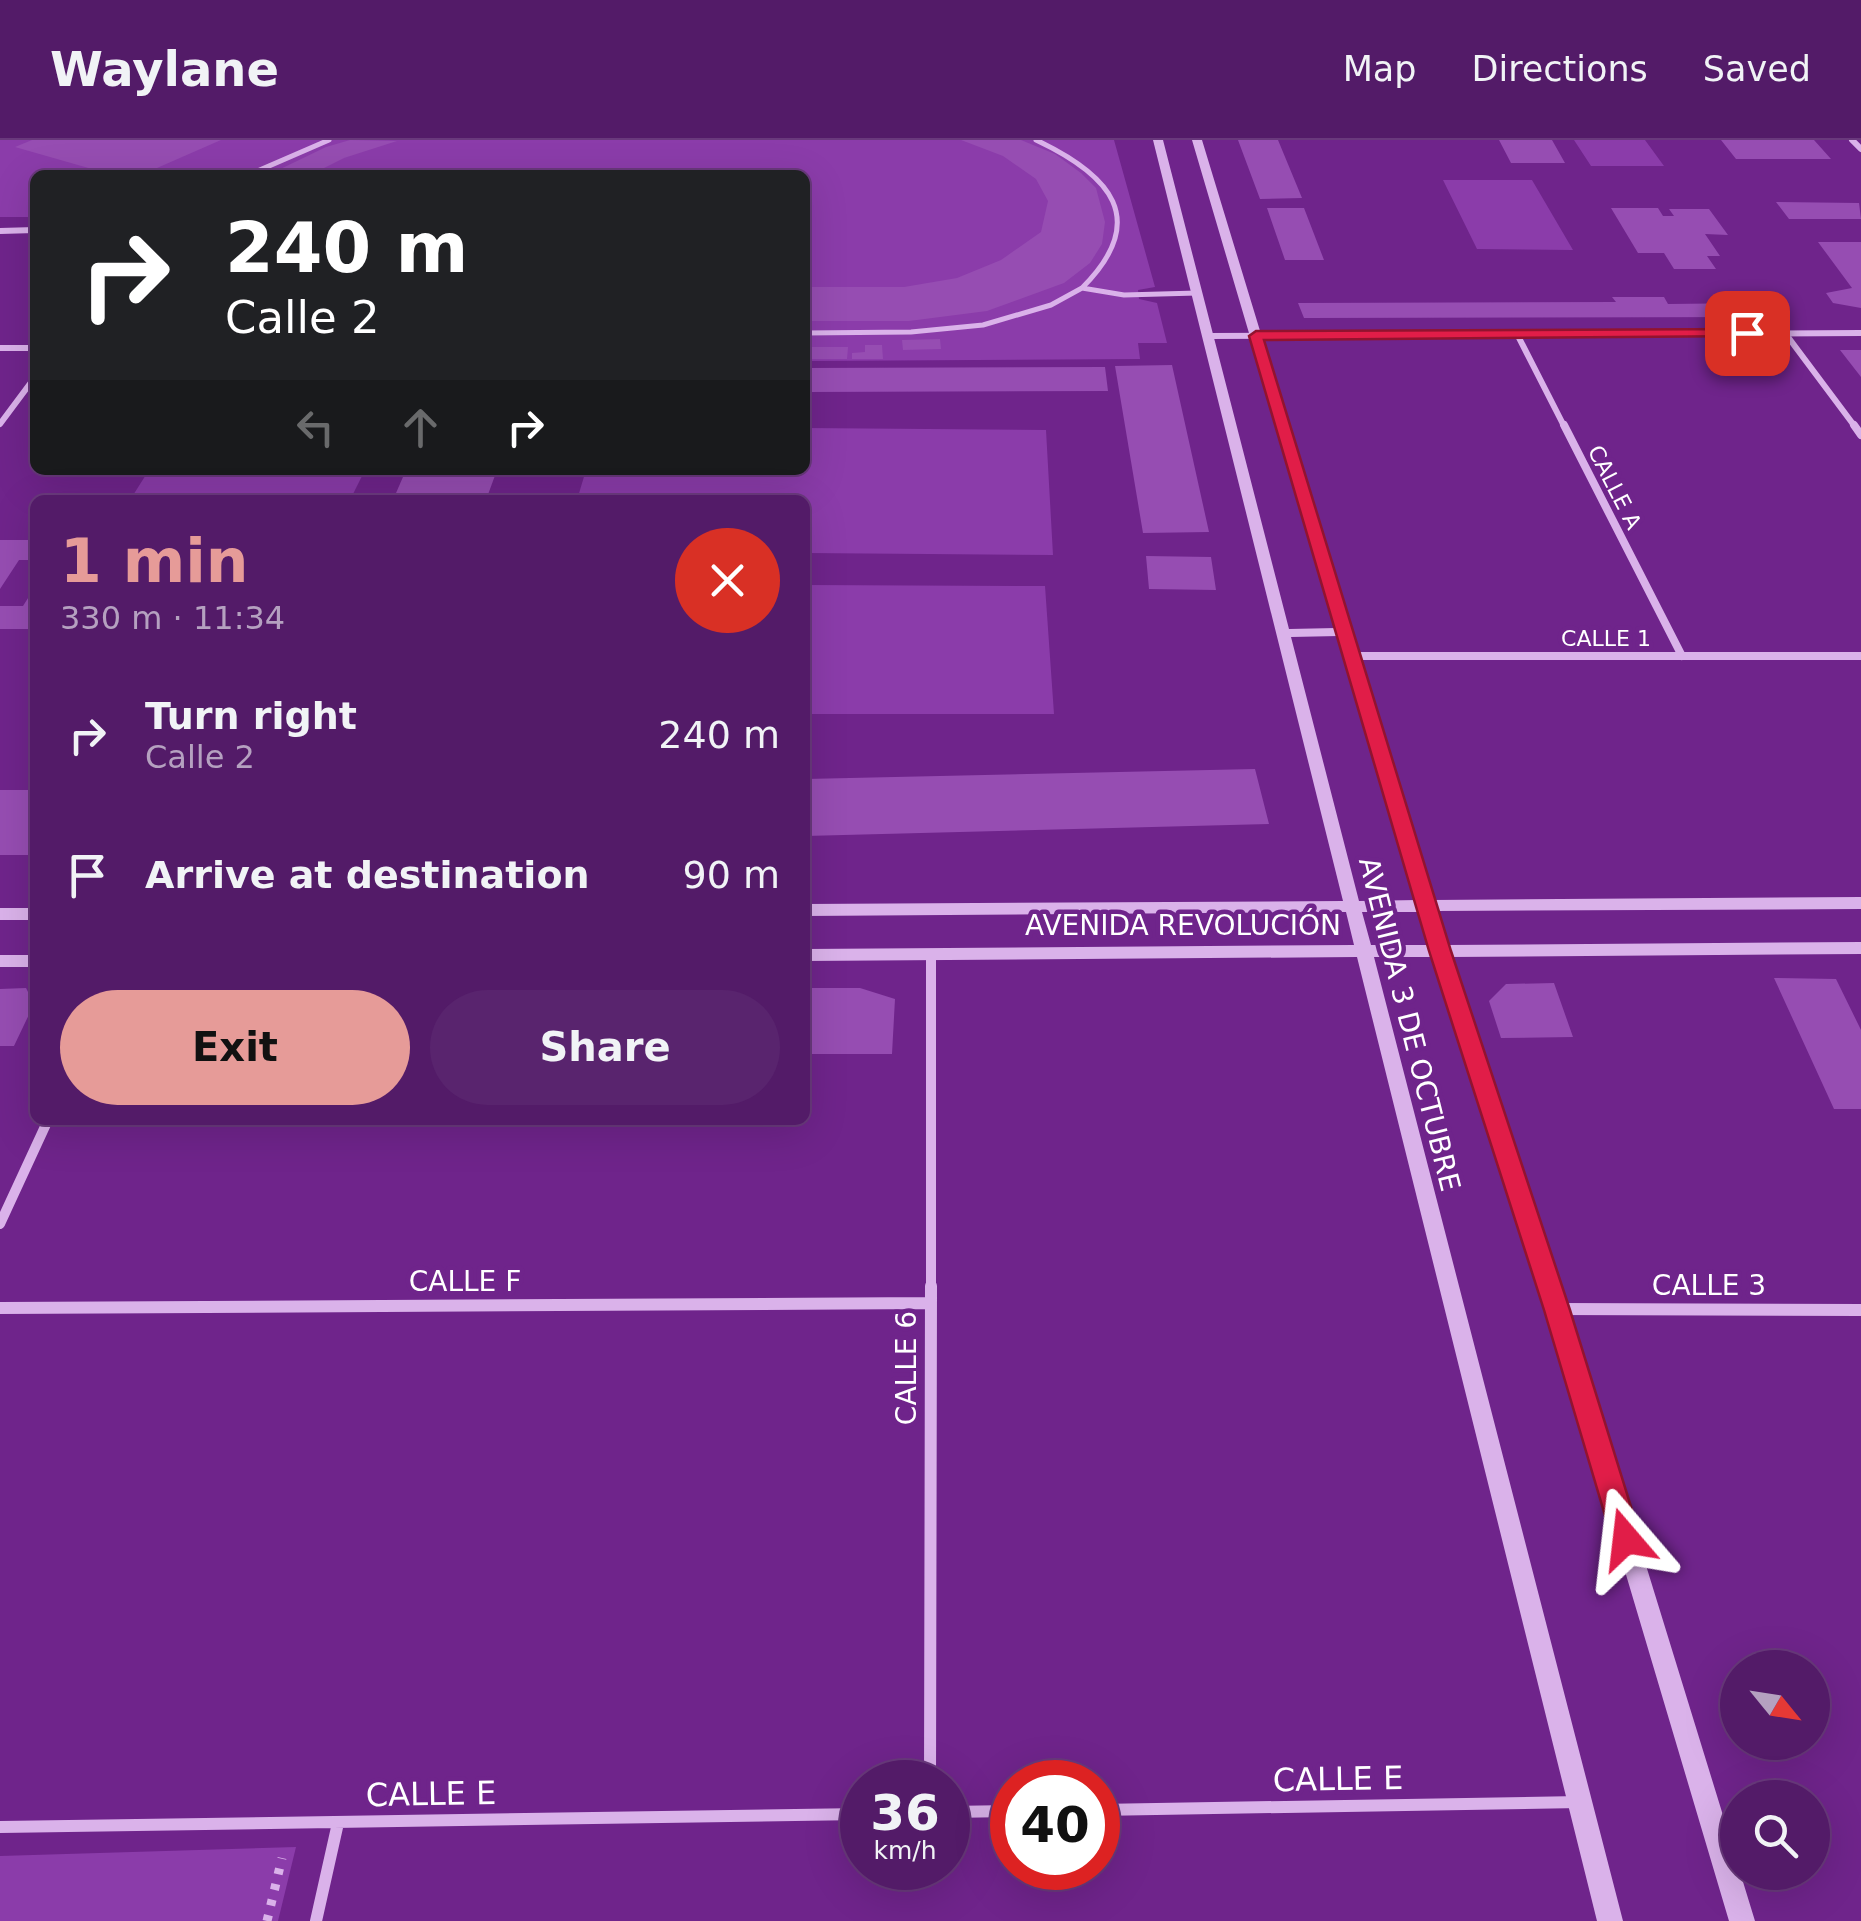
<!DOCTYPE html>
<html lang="en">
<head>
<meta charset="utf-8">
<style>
	:root { --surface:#531b68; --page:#59246e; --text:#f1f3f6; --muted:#b5a1c0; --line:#69397c; --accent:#e69b98 }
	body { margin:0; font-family:"DejaVu Sans",sans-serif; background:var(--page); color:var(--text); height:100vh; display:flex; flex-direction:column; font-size:38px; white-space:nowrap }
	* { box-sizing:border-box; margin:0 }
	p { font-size:32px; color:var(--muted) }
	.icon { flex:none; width:55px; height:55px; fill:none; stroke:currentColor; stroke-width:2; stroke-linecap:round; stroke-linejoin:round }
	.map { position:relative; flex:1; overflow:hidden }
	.sheet { position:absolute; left:30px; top:355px; width:780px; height:630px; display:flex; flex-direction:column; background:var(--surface); border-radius:15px; box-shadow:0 10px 40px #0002,0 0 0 2px var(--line) }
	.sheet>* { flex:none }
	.hud { position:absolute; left:30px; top:30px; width:780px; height:305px; border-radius:15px; box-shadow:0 10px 40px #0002,0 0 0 2px var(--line); background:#202124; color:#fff; overflow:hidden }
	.needle { width:65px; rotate:120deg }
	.buttons { position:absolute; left:1720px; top:1510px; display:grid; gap:20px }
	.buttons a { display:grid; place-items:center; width:110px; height:110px; border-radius:50%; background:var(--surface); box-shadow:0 10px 40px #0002,0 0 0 2px var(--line); font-size:50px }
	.speed { position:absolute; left:840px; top:1620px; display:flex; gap:20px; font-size:50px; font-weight:700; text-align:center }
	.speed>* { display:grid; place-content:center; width:130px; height:130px; border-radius:50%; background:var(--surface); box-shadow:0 10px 40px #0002,0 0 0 2px var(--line); line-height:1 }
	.speed small { font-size:25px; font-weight:400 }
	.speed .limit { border:15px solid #d22; background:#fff; color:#111 }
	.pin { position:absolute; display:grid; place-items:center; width:85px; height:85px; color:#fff; margin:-42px; border-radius:20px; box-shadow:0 5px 15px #0006 }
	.me { position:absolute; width:110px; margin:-55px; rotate:343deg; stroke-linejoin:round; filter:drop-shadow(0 0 8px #0008) }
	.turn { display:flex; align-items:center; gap:35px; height:210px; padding:0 30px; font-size:45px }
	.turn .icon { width:130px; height:130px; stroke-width:2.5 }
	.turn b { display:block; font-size:70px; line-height:85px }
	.lanes { display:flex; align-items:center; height:95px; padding:0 30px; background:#0003; justify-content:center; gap:50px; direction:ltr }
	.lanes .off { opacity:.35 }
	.round { display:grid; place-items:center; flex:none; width:105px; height:105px; border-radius:52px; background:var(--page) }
	.headline { display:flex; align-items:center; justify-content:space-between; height:170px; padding:0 30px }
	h1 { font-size:60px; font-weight:700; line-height:75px; color:var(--accent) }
	.cta { display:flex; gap:20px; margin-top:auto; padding:20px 30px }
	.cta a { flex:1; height:115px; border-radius:60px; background:var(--accent); color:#111; font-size:40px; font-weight:700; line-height:115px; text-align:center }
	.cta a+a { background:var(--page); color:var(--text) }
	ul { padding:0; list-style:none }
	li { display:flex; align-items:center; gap:30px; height:140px; padding:0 30px }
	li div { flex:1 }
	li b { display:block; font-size:38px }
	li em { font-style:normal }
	header { display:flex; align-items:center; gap:60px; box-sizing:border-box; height:140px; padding:0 50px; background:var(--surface); border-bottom:2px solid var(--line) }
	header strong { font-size:48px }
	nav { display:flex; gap:55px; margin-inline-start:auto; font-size:35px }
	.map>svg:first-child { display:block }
</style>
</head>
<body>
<header>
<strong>Waylane</strong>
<nav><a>Map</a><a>Directions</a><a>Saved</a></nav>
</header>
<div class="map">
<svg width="1861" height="1781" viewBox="0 0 1861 1781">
	<rect width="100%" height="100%" fill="#6f248b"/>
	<path fill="#8b3caa" d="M0,0H1114L1155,147L1138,150L1139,159L1157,163L1167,203H1138L1140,219L805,221V35H35V77H0Z
		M1574,0H1645L1664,26H1591Z
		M1443,40H1532L1573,110L1477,109Z
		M805,288L1046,290L1053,415L805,413V360H577L586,330H805Z
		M149,330H365L350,360H130Z
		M805,445L1045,446L1054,574H805Z
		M296,1707L278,1781H0V1716Z"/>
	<path fill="#964db2" d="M32,0H221L141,35H113L15,7Z
		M350,0L397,1L344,18L310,35H268L326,7Z
		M961,0H1021L1055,14L1081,33L1096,48L1105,82L1102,104L1090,123L1064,143L987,171L909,181H805V147H904L957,138L1001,120L1041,92L1048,61L1036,39L1003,16Z
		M1238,0H1278L1302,58L1260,59Z
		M1499,0H1552L1565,23H1511Z
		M1721,0H1814L1831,19H1736Z
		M1776,62L1859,63L1861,79H1789Z
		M1267,68H1304L1324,120H1285Z
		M1611,68H1658L1663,76H1674L1669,69H1709L1728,95L1705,94L1720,116H1707L1716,129H1674L1664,113H1638Z
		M1818,102H1861V168L1833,163L1826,153L1852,148Z
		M1612,157H1664L1668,164L1757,163L1768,177L1304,178L1298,163L1616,162Z
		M940,199L941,209L903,210L902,200Z
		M812,202L811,207H848L847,219H805V203Z
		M865,205H882L883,219H852V213L865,212Z
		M1840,210H1861V237Z
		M1172,225L1209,392L1143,393L1115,226Z
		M1105,227L1108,251L805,252V228Z
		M406,330H497L486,360H393Z
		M0,400H35V420H19L0,449Z
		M1146,416L1211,417L1216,450L1149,449Z
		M35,447V489H0V466H23Z
		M1255,629L1269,684L805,696V639Z
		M0,650H35V715H0Z
		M1774,838L1836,839L1861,890V969H1834Z
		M1554,843L1573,897L1501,898L1489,861L1506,844Z
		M26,848L34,864L14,906H0V849Z
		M805,848H860L895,859L892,914H805Z"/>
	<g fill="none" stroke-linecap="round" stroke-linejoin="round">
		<path stroke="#dab2ea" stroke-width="9" stroke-dasharray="6 10" stroke-linecap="butt" d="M267,1781L282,1718"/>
		<path stroke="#dab2ea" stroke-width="5" d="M1036,0C1110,35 1151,79 1082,148
			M248,35L329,0
			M805,193L911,192L983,185L1051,165L1082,148L1124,155L1197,153"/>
		<path stroke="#dab2ea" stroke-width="6" d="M1852,0L1861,9
			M0,91L35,90
			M1785,193L1856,288
			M1517,194L1565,288
			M1208,196L1861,193
			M0,208H35
			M0,284L35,237"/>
		<path stroke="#dab2ea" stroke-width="8" d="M1564,285L1682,516
			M1854,285L1861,295
			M1352,516H1861"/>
		<path stroke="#dab2ea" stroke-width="10" d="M0,1084L48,980
			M931,1148V814"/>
		<path stroke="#dab2ea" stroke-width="12" d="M0,1168L931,1163
			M1557,1169L1861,1170
			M930,1642L931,1146
			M1098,1670L1580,1662
			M948,1672L1012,1671
			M0,1687L862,1674
			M316,1781L338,1683"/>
		<path fill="#dab2ea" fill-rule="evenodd" d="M1153,0H1163L1289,489L1336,488L1192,0H1202L1433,760L1861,757V769L1436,771L1446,805L1861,802V814L1450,817L1567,1169L1738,1724V1732H1740L1755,1781H1729L1547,1169L1433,817H1374L1623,1781H1597L1357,817L805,821V809L1354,805L1346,772L805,776V764L1343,761ZM1339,496L1417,760L1359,761L1291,497ZM1362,772H1420L1430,805H1371Z
			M0,768H35V780H0Z
			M0,815H35V827H0Z"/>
	</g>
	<path fill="#e11d48" stroke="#92132f" stroke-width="2.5" d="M1747,189L1754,193L1752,196L1264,200L1451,811L1570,1170L1641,1399L1637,1408L1626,1413L1616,1408L1612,1399L1544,1170L1429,811L1249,196L1256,191Z"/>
	<g text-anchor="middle" stroke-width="9" stroke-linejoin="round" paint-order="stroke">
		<g font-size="22" fill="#fff" stroke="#6f248b">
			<text transform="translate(1615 347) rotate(63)" y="8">CALLE A</text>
			<text x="1606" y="506">CALLE 1</text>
		</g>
		<g font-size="28" fill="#fff" stroke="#6f248b">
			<text x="1183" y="795">AVENIDA REVOLUCIÓN</text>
			<text transform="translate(1410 884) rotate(76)" y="10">AVENIDA 3 DE OCTUBRE</text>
			<text x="465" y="1151">CALLE F</text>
			<text x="1709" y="1155">CALLE 3</text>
			<text transform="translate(906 1228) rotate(-90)" y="10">CALLE 6</text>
		</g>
		<g font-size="32" fill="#fff" stroke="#6f248b">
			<text transform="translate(1338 1639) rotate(-1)" y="11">CALLE E</text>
			<text transform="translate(431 1654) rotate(-1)" y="11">CALLE E</text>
		</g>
	</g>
</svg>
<div class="buttons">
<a><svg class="needle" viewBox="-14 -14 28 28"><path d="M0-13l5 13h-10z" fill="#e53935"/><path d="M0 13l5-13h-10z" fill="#b5a1c0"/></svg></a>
<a><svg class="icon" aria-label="search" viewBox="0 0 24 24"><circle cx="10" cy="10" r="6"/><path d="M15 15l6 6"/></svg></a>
</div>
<div class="speed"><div>36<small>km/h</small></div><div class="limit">40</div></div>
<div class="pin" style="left:1747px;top:193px;background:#d93025"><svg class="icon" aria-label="arrive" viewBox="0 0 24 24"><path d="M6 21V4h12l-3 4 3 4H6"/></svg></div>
<svg class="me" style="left:1626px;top:1399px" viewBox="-20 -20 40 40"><path d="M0-17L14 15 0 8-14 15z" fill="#e11d48" stroke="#fff" stroke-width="4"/></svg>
<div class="hud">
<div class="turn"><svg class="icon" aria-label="right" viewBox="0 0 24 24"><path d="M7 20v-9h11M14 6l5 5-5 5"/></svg><div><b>240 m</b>Calle 2</div></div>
<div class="lanes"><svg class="icon off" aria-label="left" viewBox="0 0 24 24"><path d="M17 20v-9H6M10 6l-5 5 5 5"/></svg><svg class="icon off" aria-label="ahead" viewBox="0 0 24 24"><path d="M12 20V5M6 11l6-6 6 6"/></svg><svg class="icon" aria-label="right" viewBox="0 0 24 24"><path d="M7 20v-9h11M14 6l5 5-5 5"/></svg></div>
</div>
<section class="sheet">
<div class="headline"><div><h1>1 min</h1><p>330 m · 11:34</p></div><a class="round" style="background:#d93025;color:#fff"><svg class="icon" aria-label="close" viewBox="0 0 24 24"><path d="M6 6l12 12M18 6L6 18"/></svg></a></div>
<ul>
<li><svg class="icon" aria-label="right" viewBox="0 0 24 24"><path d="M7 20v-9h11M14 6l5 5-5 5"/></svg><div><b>Turn right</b><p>Calle 2</p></div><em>240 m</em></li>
<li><svg class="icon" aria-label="arrive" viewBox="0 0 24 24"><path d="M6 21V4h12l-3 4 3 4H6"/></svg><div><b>Arrive at destination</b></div><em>90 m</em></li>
</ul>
<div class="cta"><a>Exit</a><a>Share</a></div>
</section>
</div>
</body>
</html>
